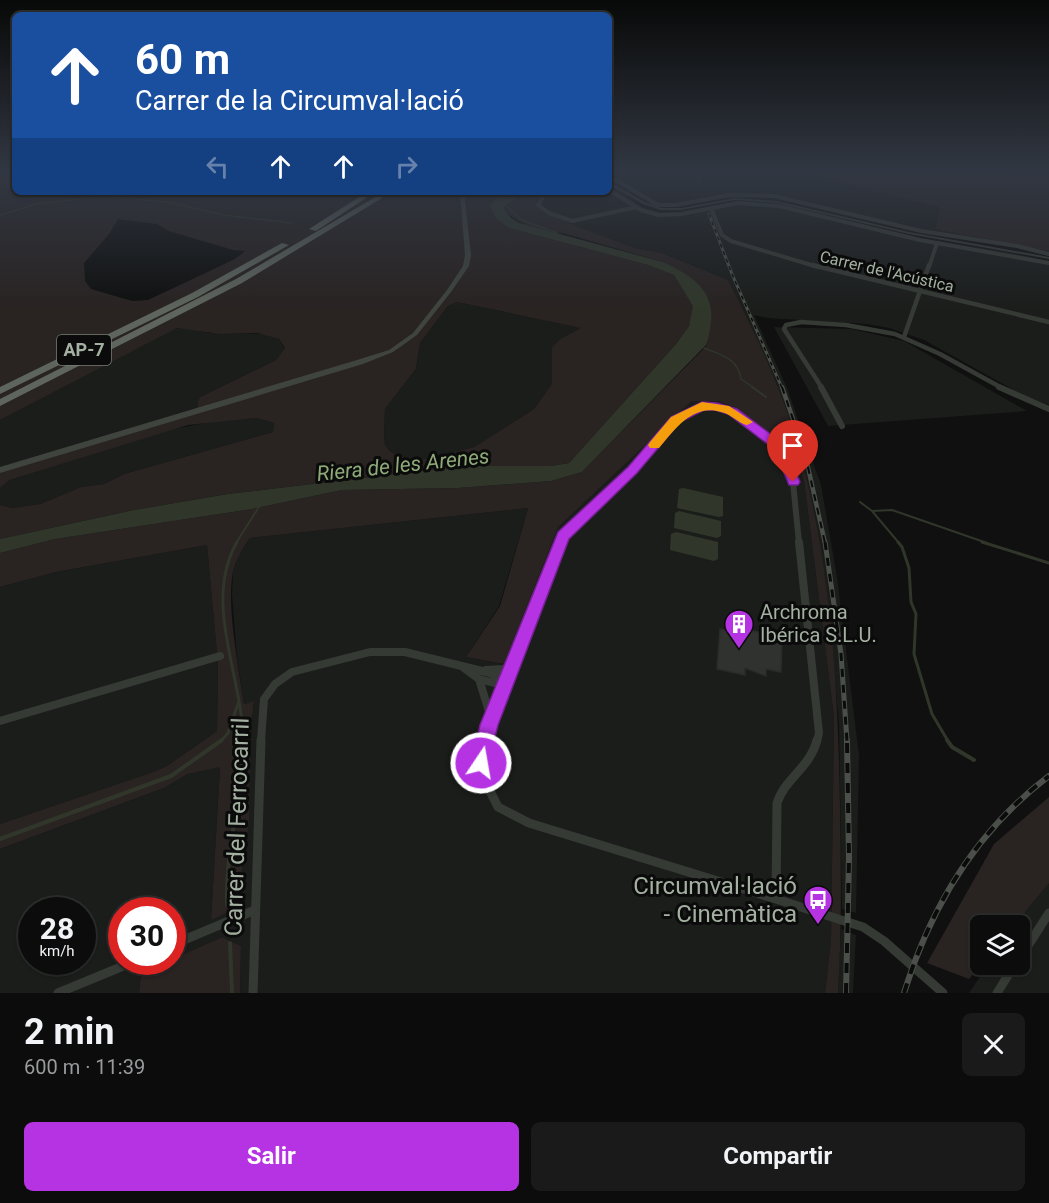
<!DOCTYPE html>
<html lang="es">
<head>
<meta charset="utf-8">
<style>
	:root { --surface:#0b0c0b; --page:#191a19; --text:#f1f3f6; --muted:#9a9b9d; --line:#2b2c2c; --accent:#b633e4 }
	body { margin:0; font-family:Roboto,sans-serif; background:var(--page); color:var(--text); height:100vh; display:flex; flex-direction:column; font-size:22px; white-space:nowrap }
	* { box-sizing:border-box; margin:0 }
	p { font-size:20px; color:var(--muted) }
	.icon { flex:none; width:33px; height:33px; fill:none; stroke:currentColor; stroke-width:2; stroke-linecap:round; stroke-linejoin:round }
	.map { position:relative; height:993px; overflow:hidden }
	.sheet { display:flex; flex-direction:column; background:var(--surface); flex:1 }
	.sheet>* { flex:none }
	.banner { position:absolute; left:12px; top:12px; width:600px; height:183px; border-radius:9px; box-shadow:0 2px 4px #0004,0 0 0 2px var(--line); background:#1a4fa0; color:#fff; overflow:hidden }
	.buttons { position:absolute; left:970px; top:915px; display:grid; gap:12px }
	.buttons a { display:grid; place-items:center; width:60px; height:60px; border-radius:9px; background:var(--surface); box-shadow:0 2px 4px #0004,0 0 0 2px var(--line); font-size:30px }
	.speed { position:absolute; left:18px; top:897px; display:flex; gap:12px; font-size:30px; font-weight:700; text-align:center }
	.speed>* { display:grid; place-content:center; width:78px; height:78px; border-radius:50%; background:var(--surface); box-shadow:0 2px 4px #0004,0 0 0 2px var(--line); line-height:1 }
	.speed small { font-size:15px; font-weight:400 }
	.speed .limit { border:9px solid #d22; background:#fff; color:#111 }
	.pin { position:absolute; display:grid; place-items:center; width:51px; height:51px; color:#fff; margin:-62px -26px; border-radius:50% 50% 50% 0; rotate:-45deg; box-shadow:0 0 6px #0007 }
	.pin .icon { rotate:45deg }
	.me { position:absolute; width:66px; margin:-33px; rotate:12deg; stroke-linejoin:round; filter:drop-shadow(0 0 4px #0008) }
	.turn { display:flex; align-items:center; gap:21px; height:126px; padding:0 24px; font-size:27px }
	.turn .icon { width:78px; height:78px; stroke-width:2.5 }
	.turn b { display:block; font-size:42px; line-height:51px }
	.lanes { display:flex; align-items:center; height:57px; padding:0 24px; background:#0003; justify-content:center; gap:30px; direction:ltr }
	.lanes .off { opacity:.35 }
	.round { display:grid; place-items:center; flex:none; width:63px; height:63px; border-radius:9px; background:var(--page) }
	.head { display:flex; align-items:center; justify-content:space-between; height:102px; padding:0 24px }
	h1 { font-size:36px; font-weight:700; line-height:45px }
	.primary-button { display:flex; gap:12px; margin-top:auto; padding:12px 24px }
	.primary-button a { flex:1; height:69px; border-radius:9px; background:var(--accent); color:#fff; font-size:24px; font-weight:700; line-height:69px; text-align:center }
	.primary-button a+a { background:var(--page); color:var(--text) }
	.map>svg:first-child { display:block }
</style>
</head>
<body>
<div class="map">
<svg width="1049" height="993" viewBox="0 0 1049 993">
	<rect width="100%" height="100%" fill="#0f100f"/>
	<path fill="#1b1d1b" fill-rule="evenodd" d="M616,171H787L819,177L939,207L935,228L1049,251V256L1019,248L918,232L778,198L737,196L682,206H660L651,204L610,179V173Z
		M609,187L646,209L662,213H681L740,201L780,205L925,239L1011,253L1049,261V405L1023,395L924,340L889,328L867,324L768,318L754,315L787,388L821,485L837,577L859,755L856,913L842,909L839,723L825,578L810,499L789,418L775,379L728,280L662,253L634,248L566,222L544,211L535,204L544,192H609Z
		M457,302L582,328L560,339L552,347V385L534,409L474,447L427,459L406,458L391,452L385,445L384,436L385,409L416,369L420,343L448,306Z
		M182,327L210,333L263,334L279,339L285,349L276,360L200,397L198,401L199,409L0,468V420L168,331Z
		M774,327L852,329L904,341L1027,411L828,426Z
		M692,401H717L737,408L792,450L804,481L834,717L831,939L825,993H240L241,946L222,937L173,959L172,910H122V962H168L141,974L139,993H0V849L164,788L188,774L220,766L211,919L235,909L254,702L244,704L237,657L232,594L233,572L239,555L250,538L528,508L499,606L466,657L503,664L557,527ZM32,910H82V962H32Z
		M256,418L274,423L273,432L124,474L104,484L81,487L40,504L12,508L0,505V488L10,480L173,429L221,420Z
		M207,545L218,664L217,731L167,766L153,772L0,824V587L56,572Z
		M1049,870V993H969L988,965L1020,964V926L1013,925Z
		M841,929L856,935L853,993H838Z"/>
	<path fill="#292322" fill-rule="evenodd" d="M0,171H15V192H501L496,197L509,228L648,265L674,275L694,306L689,326L676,344L569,463L551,466H463L228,494L134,510L0,539V505L12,508L40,504L81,487L104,484L124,474L273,432L274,423L256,418L188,425L10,480L0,488V468L198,409V401L200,397L276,360L285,348L279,339L257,333L220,334L177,328L0,420ZM118,219L157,224L169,231L233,250L245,251L235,259L148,300L132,301L91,289L85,281L84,263L109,234ZM457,302L581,328L560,339L552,347V384L534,409L474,447L427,459L406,458L391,452L385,445L384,436L385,409L416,369L420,343L448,306Z
		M787,171H1049V251L935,229L939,207L819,177Z
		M524,192H544L535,204L544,211L566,222L634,248L662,253L728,280C750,324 773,369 789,417C830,541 838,677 840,807C841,869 842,931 838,993H825L831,939L834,717L804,481L792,450L737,408L717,401H692L558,527L504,664L466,657L500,606L528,508L250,538C243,548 236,560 233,572C226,604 239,670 244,704L254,701L250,741L249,821L236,909L211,920L220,767L188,774L164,788L0,849V824L153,772L167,766L217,731L218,664L207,545L56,572L0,587V553L55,539L252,509L342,490L458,488L551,481L582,472L706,346L709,300L663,262L563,233C540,231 518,226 503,208Z
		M1049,797V883L1014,925L981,926V965L969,979L927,963L994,844Z
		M222,937L241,946L240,993H139L141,974L172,962L173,959Z"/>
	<path fill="#30372a" d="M501,192H524L503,208L511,218L519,223L663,262C704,281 721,299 706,345L582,472L551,481L458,488L342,490L252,509L55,539L0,553V539L134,510L228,494L463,466H551L569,463L676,344L689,326L693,306L674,275L648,265L509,228L496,218L490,206Z
		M683,488L723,497V516L719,517L677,508L679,489Z
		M679,511L721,521V536L717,538L674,528L675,513Z
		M676,532L718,542V559L714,561L670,550L671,534Z"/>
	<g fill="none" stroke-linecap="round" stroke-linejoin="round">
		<path stroke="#30372a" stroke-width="1.5" d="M505,205L522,220L557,233
			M0,215L37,204L105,196L167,202L224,215L291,223
			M704,348C721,355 738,358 741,379L754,388"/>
		<path stroke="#30372a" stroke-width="2" d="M752,387L766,397
			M860,502L872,511L899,543
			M872,511L892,510L987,543
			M236,543L259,507"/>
		<path stroke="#30372a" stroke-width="3" d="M237,542C202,603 243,676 243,741
			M898,542L902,547L909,568L911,602L916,614L914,654L932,714L948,741
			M982,542L1049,563
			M221,741L228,733L239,701"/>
		<path stroke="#30372a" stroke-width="4" d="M947,740L952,747L974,760
			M0,839L171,776L222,740
			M227,905C225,849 243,796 243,740
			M230,943L232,993"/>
	</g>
	<path fill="#2f322f" stroke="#292c29" stroke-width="1.5" d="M720,629L744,634V629L782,637L781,672L766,669V676L745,668V675L717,669Z"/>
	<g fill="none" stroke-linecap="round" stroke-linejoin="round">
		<path stroke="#363a35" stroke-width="4" d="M609,176L658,205H676L729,195L774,196L921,231L1017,246L1049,254
			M609,190L641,210L659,215L681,214L738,203L779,206L920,240L1049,263
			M546,192L538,205L549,213L572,221L637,207
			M711,208L722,235L731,241L818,267
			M929,267L937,243"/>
		<path stroke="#363a35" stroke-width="4.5" d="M812,265L1049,322
			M904,337L929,265
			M822,388L784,329L786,325L801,322L846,325L895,334L940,354L1002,388"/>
		<path stroke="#363a35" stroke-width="6" d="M821,387L842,426
			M999,387L1049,409
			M560,543L563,536L633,470L676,420L702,406H717L732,412L780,447L793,482L799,543"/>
		<path stroke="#363a35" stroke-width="8" d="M799,542L819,733L817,741
			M464,668L479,679L506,686
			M486,670L504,669L514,663
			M479,679L491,718
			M0,721L220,656
			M261,741L264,699L275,684L292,672L370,652H405L490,673L501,678L506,686
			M486,741L489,725L561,542"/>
		<path stroke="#363a35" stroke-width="9" d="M486,740L481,763L488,787L498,807L529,823L776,899
			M776,899L863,927L884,941L943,993
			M776,899L777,803C785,778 810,768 817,740
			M172,945L255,910
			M1020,958L1049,913
			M58,993L133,962
			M253,993L261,740
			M997,993L1015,964"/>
		<path fill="#363a35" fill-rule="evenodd" d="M609,182L645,202L661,208H681L735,198L777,201L909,232L1049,257V259L909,234L777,203L735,200L681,210H661L643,204L609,185Z"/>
		<path fill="#3f453e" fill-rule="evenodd" d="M460,192H464L471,255L469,266L451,292L417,335L393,352L363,364L0,473V467L357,360L389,350L413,333L447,290L463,266L465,255Z"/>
		<path fill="#5e655d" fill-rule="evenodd" d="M367,192H375L316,231L309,229Z
			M384,192H392L242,283L0,406V399L236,279Z
			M282,243L289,245L198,297L0,394V387L192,293Z"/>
		<g stroke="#4a5049" stroke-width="3">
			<path id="rail-far3" d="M697,171L700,181
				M709,214L732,274L782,388"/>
		</g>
		<g stroke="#4a5049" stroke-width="4.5">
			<path id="rail-far2" d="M782,387L805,454L825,543"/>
		</g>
		<g stroke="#4a5049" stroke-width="5">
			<path id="rail-far1" d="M825,542L841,654L847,741"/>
		</g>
		<g stroke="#4a5049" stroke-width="6">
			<path id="rail" d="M846,993L849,858L847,740
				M904,993C931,906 976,831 1049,776"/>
		</g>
		<use href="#rail-far3" stroke="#0a0b0a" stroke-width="1.5" stroke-dasharray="4" stroke-linecap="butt"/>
		<use href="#rail-far2" stroke="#0a0b0a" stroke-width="2" stroke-dasharray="7" stroke-linecap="butt"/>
		<use href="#rail-far1" stroke="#0a0b0a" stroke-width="3" stroke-dasharray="8" stroke-linecap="butt"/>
		<use href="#rail" stroke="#0a0b0a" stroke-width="4" stroke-dasharray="10" stroke-linecap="butt"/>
	</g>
	<linearGradient id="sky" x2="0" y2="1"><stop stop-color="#080908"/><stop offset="0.55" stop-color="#313742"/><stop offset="1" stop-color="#313742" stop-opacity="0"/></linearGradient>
	<rect width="1049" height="310" fill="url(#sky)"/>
	<path fill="#b633e4" stroke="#762194" stroke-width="1.5" d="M702,402L717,403L737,409L784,444L800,482L798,485H789L774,449L728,414L715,410H704L680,422L637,473L569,539L498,725L487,769L481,772L474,769L471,763L480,725L558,532L628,467L671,417Z"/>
	<path fill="#f59e0b" d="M702,402L729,406L753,422L747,425C738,423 731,414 721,412C693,403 674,430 659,448H650L648,445L650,442L671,417Z"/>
	<defs>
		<g id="building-pin" transform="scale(1.5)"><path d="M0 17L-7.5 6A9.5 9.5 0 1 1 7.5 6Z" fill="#b633e4" stroke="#0a0b0a"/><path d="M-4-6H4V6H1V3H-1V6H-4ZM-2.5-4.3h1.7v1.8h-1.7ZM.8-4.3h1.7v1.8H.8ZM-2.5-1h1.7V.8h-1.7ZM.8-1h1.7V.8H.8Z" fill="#fff"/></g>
		<g id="bus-pin" transform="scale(1.5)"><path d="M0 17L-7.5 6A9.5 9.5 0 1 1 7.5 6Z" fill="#b633e4" stroke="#0a0b0a"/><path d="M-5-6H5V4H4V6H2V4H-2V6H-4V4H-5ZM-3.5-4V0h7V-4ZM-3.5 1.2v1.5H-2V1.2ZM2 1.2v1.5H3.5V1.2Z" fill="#fff"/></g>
	</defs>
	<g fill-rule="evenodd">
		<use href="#building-pin" x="739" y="624"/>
		<use href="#bus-pin" x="818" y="900"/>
	</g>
	<g text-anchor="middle" stroke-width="6" stroke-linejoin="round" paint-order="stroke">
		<g font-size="16" fill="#a4b0a1" stroke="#0a0b0a">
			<text transform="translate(887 271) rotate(13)" y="6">Carrer de l'Acústica</text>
		</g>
		<rect fill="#0a0b0a" stroke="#767e74" stroke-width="1.5" x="57" y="335" width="54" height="30" rx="4.5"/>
		<g font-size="18" font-weight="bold" fill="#a4b0a1">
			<text x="84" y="356">AP-7</text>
		</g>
		<g font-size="20" fill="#a4b0a1" stroke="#0a0b0a" text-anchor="start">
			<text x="760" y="619">Archroma<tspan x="760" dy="23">Ibérica S.L.U.</tspan></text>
		</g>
		<g font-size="21" font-style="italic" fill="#8faa79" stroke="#0a0b0a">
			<text transform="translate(403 465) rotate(-6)" y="7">Riera de les Arenes</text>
		</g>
		<g font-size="24" fill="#a4b0a1" stroke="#0a0b0a">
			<text transform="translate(237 827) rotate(-88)" y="8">Carrer del Ferrocarril</text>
		</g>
		<g font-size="24" fill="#a4b0a1" stroke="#0a0b0a" text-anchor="end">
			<text x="797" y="894">Circumval·lació<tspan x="797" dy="28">- Cinemàtica</tspan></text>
		</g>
	</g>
</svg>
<div class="buttons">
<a><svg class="icon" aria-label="layers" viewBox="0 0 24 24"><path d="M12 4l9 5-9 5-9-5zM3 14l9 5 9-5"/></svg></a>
</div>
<div class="speed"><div>28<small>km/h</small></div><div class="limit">30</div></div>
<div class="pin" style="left:793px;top:482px;background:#d93025"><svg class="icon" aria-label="arrive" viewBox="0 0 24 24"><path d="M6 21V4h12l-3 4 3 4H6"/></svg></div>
<svg class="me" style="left:481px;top:763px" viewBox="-20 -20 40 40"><circle r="17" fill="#b633e4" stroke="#fff" stroke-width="3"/><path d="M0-11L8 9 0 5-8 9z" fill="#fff"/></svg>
<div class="banner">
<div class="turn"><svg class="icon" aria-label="ahead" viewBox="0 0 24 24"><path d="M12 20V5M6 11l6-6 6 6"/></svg><div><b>60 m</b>Carrer de la Circumval·lació</div></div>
<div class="lanes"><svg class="icon off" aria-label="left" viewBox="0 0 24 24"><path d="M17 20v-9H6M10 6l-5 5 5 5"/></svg><svg class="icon" aria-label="ahead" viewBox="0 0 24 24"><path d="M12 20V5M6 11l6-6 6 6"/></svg><svg class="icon" aria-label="ahead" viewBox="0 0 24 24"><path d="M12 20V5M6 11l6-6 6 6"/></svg><svg class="icon off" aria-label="right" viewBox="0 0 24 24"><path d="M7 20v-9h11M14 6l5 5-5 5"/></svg></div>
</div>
</div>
<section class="sheet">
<div class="head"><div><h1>2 min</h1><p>600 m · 11:39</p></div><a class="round"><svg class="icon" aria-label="close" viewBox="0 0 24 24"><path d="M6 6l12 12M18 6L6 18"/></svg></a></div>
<div class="primary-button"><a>Salir</a><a>Compartir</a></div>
</section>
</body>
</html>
